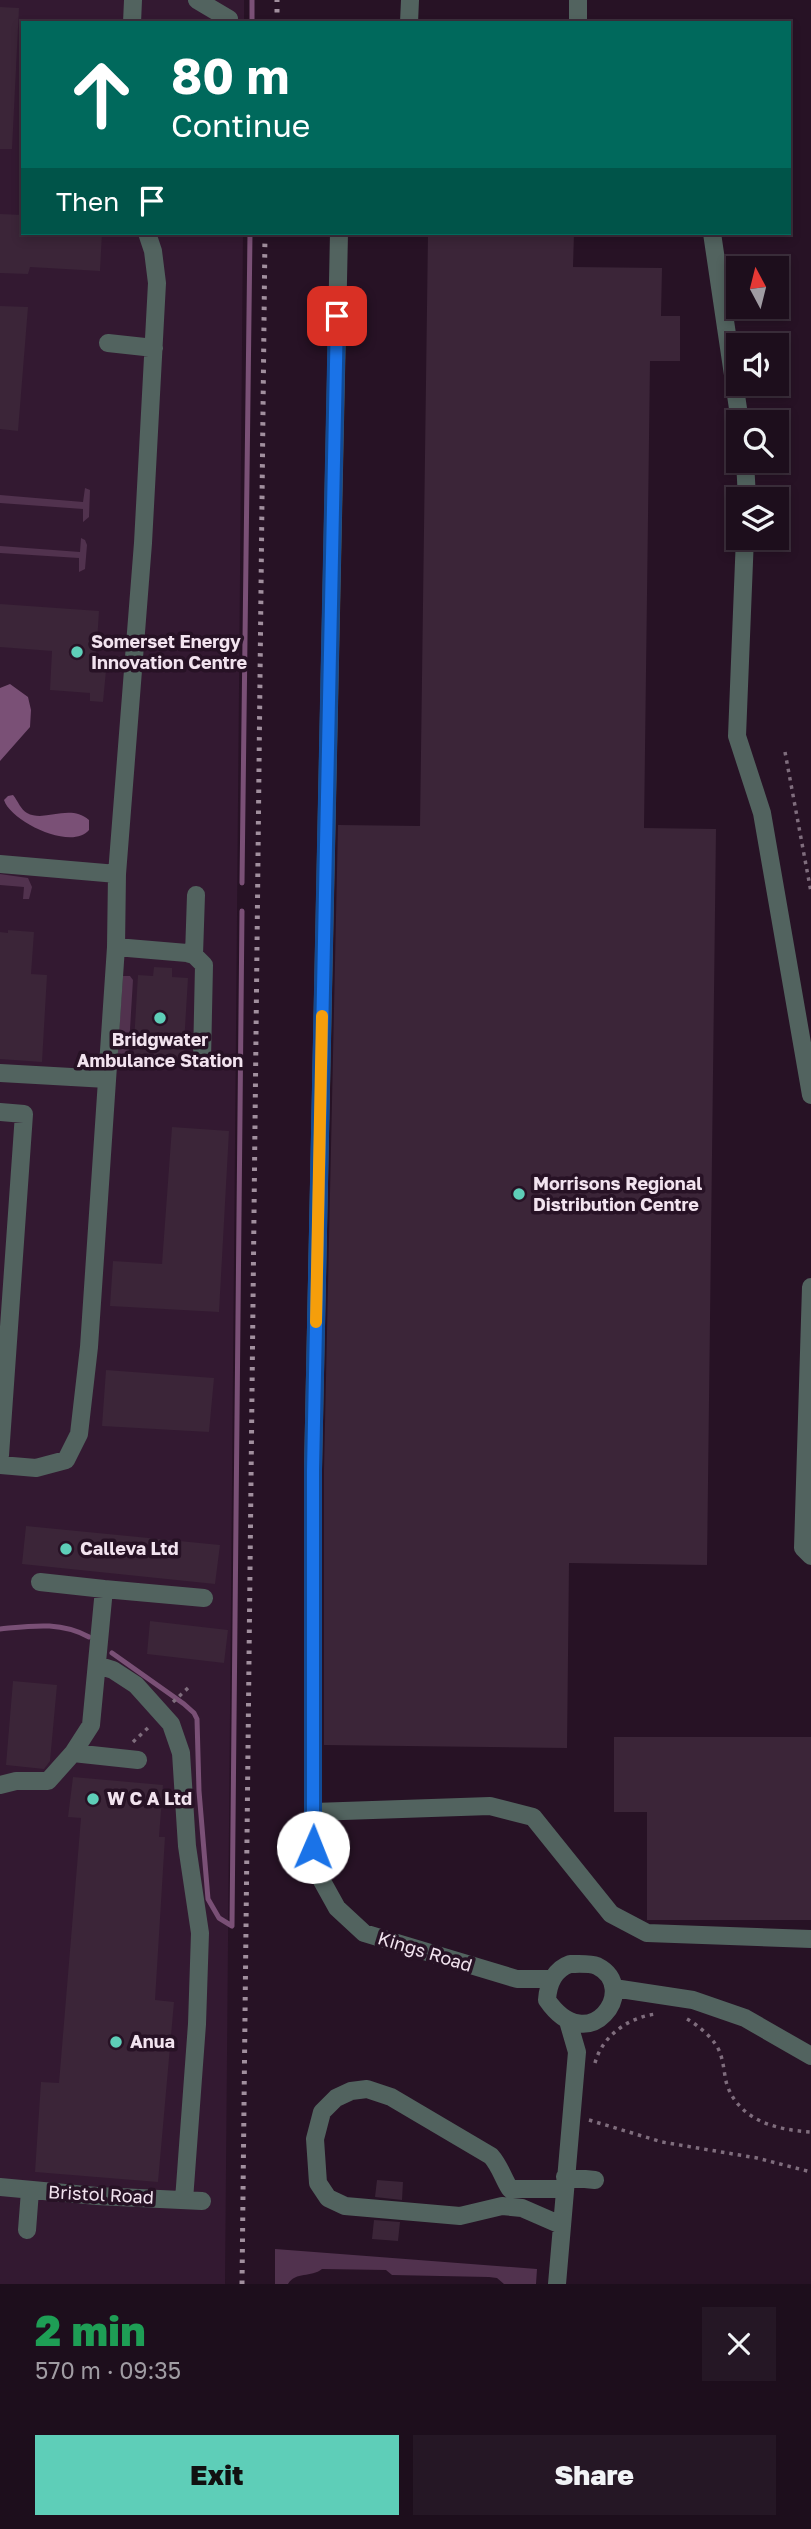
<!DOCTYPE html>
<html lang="en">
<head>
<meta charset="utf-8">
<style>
	:root { --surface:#1d0e1c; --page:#251725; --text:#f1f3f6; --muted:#a09ca3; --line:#3b2e3b; --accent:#5eceb8 }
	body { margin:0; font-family:"Golos Text",sans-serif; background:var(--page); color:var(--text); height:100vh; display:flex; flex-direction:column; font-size:26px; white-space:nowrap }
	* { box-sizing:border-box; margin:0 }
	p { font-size:23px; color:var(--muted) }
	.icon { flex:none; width:38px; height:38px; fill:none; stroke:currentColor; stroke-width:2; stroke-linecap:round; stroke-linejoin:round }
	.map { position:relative; height:2284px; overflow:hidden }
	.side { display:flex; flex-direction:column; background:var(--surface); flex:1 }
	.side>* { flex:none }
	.hud { position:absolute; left:21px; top:21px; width:770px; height:214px; border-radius:0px; box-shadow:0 4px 10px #0003,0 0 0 2px var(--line); background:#00695c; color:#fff; overflow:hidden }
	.needle { width:46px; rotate:353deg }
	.tools { position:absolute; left:726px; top:256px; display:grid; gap:14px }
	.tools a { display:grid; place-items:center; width:63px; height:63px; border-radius:0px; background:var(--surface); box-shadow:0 4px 10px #0003,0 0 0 2px var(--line); font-size:35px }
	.pin { position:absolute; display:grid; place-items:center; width:60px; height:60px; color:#fff; margin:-30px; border-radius:14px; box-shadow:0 4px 10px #0006 }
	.me { position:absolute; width:77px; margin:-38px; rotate:1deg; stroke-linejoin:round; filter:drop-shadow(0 0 5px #0008) }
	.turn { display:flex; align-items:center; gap:24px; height:147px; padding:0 35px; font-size:32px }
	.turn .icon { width:91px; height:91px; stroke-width:2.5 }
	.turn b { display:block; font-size:49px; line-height:60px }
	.then { display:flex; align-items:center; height:66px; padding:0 35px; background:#0003; gap:14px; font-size:26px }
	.round { display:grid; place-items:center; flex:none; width:74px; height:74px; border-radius:0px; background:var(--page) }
	.overview { display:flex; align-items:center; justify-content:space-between; height:119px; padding:0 35px }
	h1 { font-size:42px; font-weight:800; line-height:52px; color:#1e9e55 }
	.action { display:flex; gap:14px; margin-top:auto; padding:14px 35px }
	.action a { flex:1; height:80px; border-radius:0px; background:var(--accent); color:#111; font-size:28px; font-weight:800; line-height:80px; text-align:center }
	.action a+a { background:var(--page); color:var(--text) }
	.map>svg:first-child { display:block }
</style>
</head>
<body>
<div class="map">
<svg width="811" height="2284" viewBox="0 0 811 2284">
	<rect width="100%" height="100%" fill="#271225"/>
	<path fill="#331931" d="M0,0H244V23H23V233H243L225,2284H0Z"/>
	<path fill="#51324e" d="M85,488L90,490L89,517L83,522V509L0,503V495L83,502Z
		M81,538L85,540L87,545L85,569L79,572V558L0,553V546L80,552Z
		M0,874L28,878L32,887L29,899H23L24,887L0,885Z
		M123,976H130L133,980L128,1062H117Z
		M275,2249L537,2269L536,2284H504L497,2278L489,2277L392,2275L386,2270L322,2269C311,2278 296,2271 288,2284H275Z"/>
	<path fill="#7a5076" d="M10,684L28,697L31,710L30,727L0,761V688Z
		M13,795C18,801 21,810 27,813C45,823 69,803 89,820V830C72,851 11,822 4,800L8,796Z"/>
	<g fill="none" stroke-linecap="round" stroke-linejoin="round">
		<path stroke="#7a5076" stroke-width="5" d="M252,23V0
			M242,883L250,233
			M0,1629C31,1626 60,1621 89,1637
			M112,1653L184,1704L194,1713L197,1719L199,1791L208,1899L219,1918L232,1926L242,911"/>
	</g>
	<path fill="#3b2538" d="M0,7L19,8L12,149H0Z
		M0,214L23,215V233H102L100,271L30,267L28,274L0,273Z
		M428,233H574L573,267L662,268L661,316H680V361H650L644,828L716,829L707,1565L569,1563L567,1748L324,1745V1470L338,825L420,826Z
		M0,306L28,307L18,431L0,429Z
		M0,604L99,611L96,658L107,660L103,702L90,701V693L50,690L52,651L0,647Z
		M8,930L34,932L31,974L47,975L42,1062L0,1059V932L8,933Z
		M154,967L172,968V977L188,978L183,1061L133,1058L138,975L153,976Z
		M172,1127L229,1131L219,1312L110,1306L113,1261L162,1264Z
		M106,1370L214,1378L209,1432L102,1426Z
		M26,1526L220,1545L215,1584L22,1564Z
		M150,1621L228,1630L224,1663L147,1654Z
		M13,1681L57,1685L50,1761L44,1769L6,1765Z
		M614,1737H811V1920H647V1812H614Z
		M73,1777L163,1785L159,1837H165L155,2000L174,2002L158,2182L35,2172L41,2082L59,2083L81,1818L68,1817Z
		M377,2180L403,2182L402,2200L375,2197Z
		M374,2220L400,2222L398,2241L372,2239Z"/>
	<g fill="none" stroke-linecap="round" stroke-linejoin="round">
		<path stroke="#7f6d7d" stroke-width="3.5" stroke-dasharray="3.5 5" stroke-linecap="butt" d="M785,752L811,892
			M173,1702L188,1688
			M133,1742L151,1725
			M687,2019C698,2025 716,2040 720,2053C724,2063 724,2075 727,2085C740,2121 777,2130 811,2132
			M595,2063C602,2036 629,2017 656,2014
			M589,2120L662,2142L757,2158L811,2172"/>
		<path stroke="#52635f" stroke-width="18" d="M197,0L229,19V23
			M132,23L133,0
			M409,23L410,0
			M578,23V0
			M339,233L313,1470V1847L322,1881L337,1908L364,1933L517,1979H552
			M712,233L740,422
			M108,343L154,348
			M745,460L747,499
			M745,537L737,736L762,813L811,1095
			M0,864L117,874L116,947L89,1347L79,1434L66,1460L36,1468L0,1465
			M117,874L143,543L157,283L153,251L147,233
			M116,947L187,953L194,955L204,965L202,1060
			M194,955L196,895
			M0,1073L107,1079
			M0,1112L24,1114L0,1455
			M811,1287L803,1548L811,1556
			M104,1589L204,1598
			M97,1665L113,1670L136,1685L171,1724L181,1753L187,1846L200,1933L197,2024L184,2200
			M73,1753L138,1760
			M0,1785L16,1781H48L73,1753L91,1725L104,1589L40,1582
			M314,1812L490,1806L533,1817L611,1914L647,1933L811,1939
			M570,1964C578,1964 590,1963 597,1966C641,1988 589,2061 547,2000C548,1984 555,1969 570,1964Z
			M614,1988L693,2000L745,2018L811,2056
			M565,2177L595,2180
			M0,2187L97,2196L202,2201
			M561,2225L522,2208L502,2206L460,2216L345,2206L328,2198L318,2183L315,2139L322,2112L336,2098L351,2091L367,2089L391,2097L491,2156C500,2166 503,2178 510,2189H564
			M27,2230L30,2191
			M557,2284L577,2052L568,2021"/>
		<path stroke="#a18f9e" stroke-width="5" stroke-dasharray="3.5 7" stroke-linecap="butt" d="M277,23V0
			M242,2284L265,233"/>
	</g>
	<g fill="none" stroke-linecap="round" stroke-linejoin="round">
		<g stroke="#114b97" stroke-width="18">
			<path id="route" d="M313,1847V1470L337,316"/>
		</g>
		<use href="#route" stroke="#1a73e8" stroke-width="12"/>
		<path stroke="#f59e0b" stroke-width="12" d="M316,1322L322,1016"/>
	</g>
	<g fill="#5eceb8" stroke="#271225" stroke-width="2.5">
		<circle cx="77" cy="652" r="7"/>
		<circle cx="160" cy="1018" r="7"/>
		<circle cx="519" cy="1194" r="7"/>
		<circle cx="66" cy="1549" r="7"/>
		<circle cx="93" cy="1799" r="7"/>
		<circle cx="116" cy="2042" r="7"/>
	</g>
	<g text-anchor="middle" stroke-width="7" stroke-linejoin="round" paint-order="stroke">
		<g font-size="18" font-weight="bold" fill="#f2e3ef" stroke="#271225" text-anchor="start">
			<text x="91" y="648">Somerset Energy<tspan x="91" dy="21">Innovation Centre</tspan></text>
			<text x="160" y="1046" text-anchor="middle">Bridgwater<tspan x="160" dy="21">Ambulance Station</tspan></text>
			<text x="533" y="1190">Morrisons Regional<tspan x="533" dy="21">Distribution Centre</tspan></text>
			<text x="80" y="1555">Calleva Ltd</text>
			<text x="107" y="1805">W C A Ltd</text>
			<text x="130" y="2048">Anua</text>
		</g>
		<g font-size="18" fill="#f2e3ef" stroke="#271225">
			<text transform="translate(425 1952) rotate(17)" y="6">Kings Road</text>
			<text transform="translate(101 2195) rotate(3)" y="6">Bristol Road</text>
		</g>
	</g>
</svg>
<div class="tools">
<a><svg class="needle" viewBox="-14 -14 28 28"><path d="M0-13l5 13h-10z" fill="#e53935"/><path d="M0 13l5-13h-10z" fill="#a09ca3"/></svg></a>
<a><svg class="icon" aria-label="sound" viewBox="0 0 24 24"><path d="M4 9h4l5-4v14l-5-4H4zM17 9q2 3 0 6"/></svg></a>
<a><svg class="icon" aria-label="search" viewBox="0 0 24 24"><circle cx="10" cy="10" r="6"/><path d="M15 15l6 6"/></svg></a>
<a><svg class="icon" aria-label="layers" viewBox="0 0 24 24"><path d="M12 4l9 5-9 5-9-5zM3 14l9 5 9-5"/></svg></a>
</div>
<div class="pin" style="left:337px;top:316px;background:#d93025"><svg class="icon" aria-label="arrive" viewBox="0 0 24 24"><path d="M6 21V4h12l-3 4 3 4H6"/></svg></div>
<svg class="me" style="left:313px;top:1847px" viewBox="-20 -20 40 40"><circle r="19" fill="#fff"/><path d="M0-13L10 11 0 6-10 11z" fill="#1a73e8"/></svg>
<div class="hud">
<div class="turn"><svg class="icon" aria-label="ahead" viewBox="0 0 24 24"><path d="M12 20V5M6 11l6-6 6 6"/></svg><div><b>80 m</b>Continue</div></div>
<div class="then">Then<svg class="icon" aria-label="arrive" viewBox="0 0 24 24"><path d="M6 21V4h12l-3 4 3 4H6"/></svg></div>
</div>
</div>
<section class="side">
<div class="overview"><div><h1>2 min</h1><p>570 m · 09:35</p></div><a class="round"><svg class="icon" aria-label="close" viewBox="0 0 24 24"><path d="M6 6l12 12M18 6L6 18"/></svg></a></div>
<div class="action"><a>Exit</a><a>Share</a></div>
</section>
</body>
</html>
